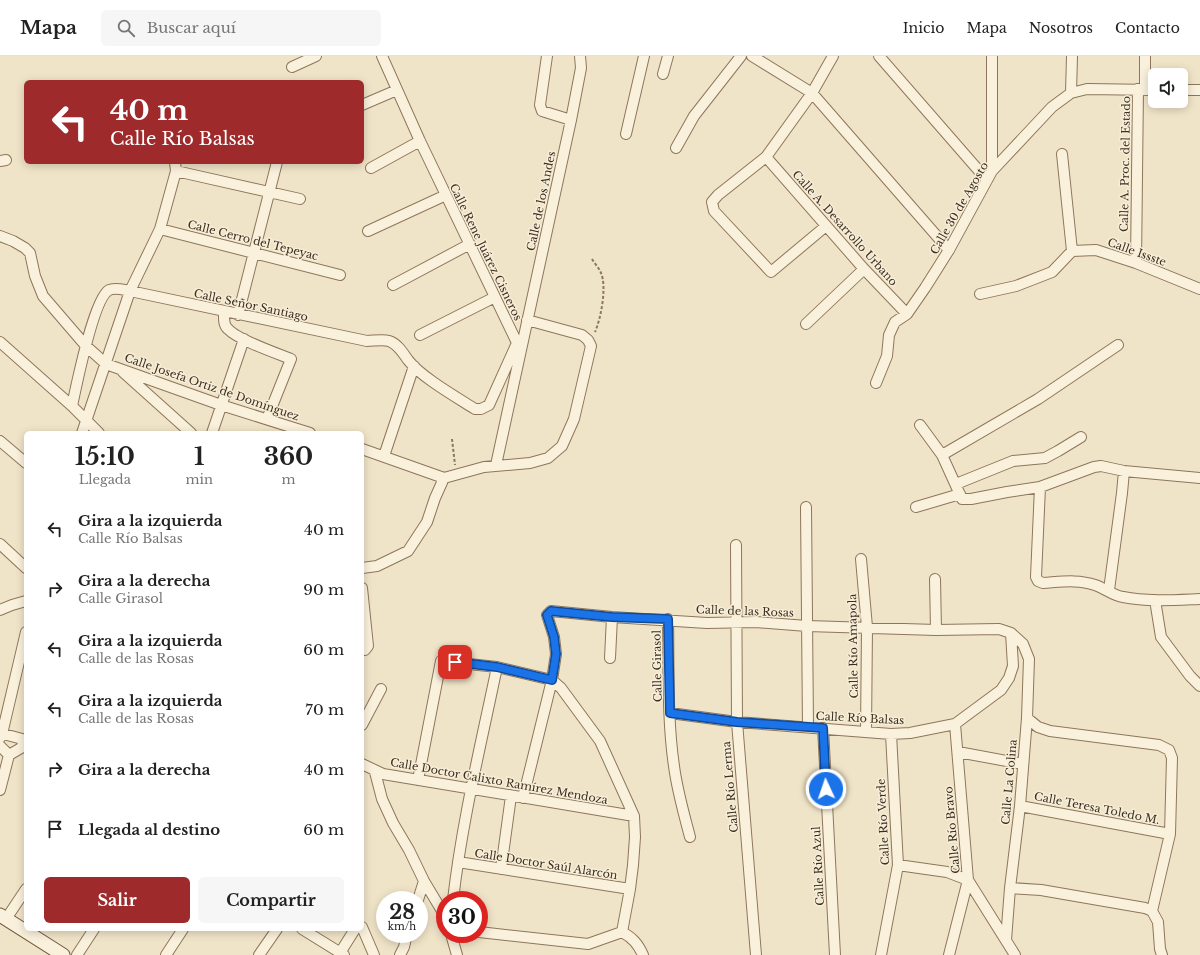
<!DOCTYPE html>
<html lang="es">
<head>
<meta charset="utf-8">
<style>
	:root { --surface:#fff; --page:#f6f6f6; --text:#222; --muted:#767676; --line:#e0e0e0; --accent:#9e2a2b }
	body { margin:0; font-family:"Libre Baskerville",serif; background:var(--page); color:var(--text); height:100vh; display:flex; flex-direction:column; font-size:15px; white-space:nowrap }
	* { box-sizing:border-box; margin:0 }
	p { font-size:13px; color:var(--muted) }
	.icon { flex:none; width:22px; height:22px; fill:none; stroke:currentColor; stroke-width:2; stroke-linecap:round; stroke-linejoin:round }
	.map { position:relative; flex:1; overflow:hidden }
	.side { position:absolute; left:24px; top:375px; width:340px; height:500px; display:flex; flex-direction:column; background:var(--surface); border-radius:6px; box-shadow:0 2px 10px #0003 }
	.side>* { flex:none }
	.hud { position:absolute; left:24px; top:24px; width:340px; height:84px; border-radius:6px; box-shadow:0 2px 10px #0003; background:#9e2a2b; color:#fff; overflow:hidden }
	.fabs { position:absolute; left:1148px; top:12px; display:grid; gap:8px }
	.fabs a { display:grid; place-items:center; width:40px; height:40px; border-radius:6px; background:var(--surface); box-shadow:0 2px 10px #0003; font-size:20px }
	.speed { position:absolute; left:376px; top:835px; display:flex; gap:8px; font-size:20px; font-weight:700; text-align:center }
	.speed>* { display:grid; place-content:center; width:52px; height:52px; border-radius:50%; background:var(--surface); box-shadow:0 2px 10px #0003; line-height:1 }
	.speed small { font-size:10px; font-weight:400 }
	.speed .limit { border:6px solid #d22; background:#fff; color:#111 }
	.pin { position:absolute; display:grid; place-items:center; width:34px; height:34px; color:#fff; margin:-17px; border-radius:8px; box-shadow:0 2px 6px #0006 }
	.me { position:absolute; width:44px; margin:-22px; rotate:357deg; stroke-linejoin:round; filter:drop-shadow(0 0 3px #0008) }
	.turn { display:flex; align-items:center; gap:14px; height:84px; padding:0 20px; font-size:18px }
	.turn .icon { width:52px; height:52px; stroke-width:2.5 }
	.turn b { display:block; font-size:28px; line-height:34px }
	.eta { display:flex; justify-content:space-evenly; align-items:center; height:68px; text-align:center }
	.eta b { font-size:24px; font-weight:800; line-height:28px }
	.cta { display:flex; gap:8px; margin-top:auto; padding:8px 20px }
	.cta a { flex:1; height:46px; border-radius:6px; background:var(--accent); color:#fff; font-size:16px; font-weight:800; line-height:46px; text-align:center }
	.cta a+a { background:var(--page); color:var(--text) }
	ul { padding:0; list-style:none }
	li { display:flex; align-items:center; gap:12px; height:60px; padding:0 20px }
	li div { flex:1 }
	li b { display:block; font-size:15px }
	li em { font-style:normal }
	header { display:flex; align-items:center; gap:24px; box-sizing:border-box; height:56px; padding:0 20px; background:var(--surface); border-bottom:1px solid var(--line) }
	header strong { font-size:19px }
	nav { display:flex; gap:22px; margin-inline-start:auto; font-size:14px }
	.search { width:280px; height:36px; background:var(--page); display:flex; align-items:center; gap:10px; box-sizing:border-box; padding:0 14px; border-radius:6px; color:var(--muted); font-size:15px }
	.map>svg:first-child { display:block }
</style>
</head>
<body>
<header>
<strong>Mapa</strong>
<div class="search"><svg class="icon" aria-label="search" viewBox="0 0 24 24"><circle cx="10" cy="10" r="6"/><path d="M15 15l6 6"/></svg>Buscar aquí</div>
<nav><a>Inicio</a><a>Mapa</a><a>Nosotros</a><a>Contacto</a></nav>
</header>
<div class="map">
<svg width="1200" height="899" viewBox="0 0 1200 899">
	<rect width="100%" height="100%" fill="#f0e4c8"/>
	<g fill="none" stroke-linecap="round" stroke-linejoin="round">
		<g stroke="#8d765c" stroke-width="12">
			<path id="street" d="M382,0L420,85L520,293
				M547,0L540,49L542,55L571,64
				M752,0L812,37L949,194
				M879,0L987,124
				M992,0V115
				M1145,0V34
				M292,11L316,0
				M663,18L668,0
				M1181,34H1200
				M1071,37L1072,0
				M362,49L397,34
				M626,78L644,0
				M676,92L694,60L741,0
				M1062,98L1072,195
				M766,101L864,213L907,258
				M0,105L6,104
				M371,112L420,85
				M176,115L300,143
				M826,170L771,216L714,155L712,146L718,139L766,101L812,37L833,0
				M160,173L340,219
				M368,175L446,139
				M0,180L13,185L25,192L30,197L35,220L43,240L86,290L106,308L221,349L310,377
				M1136,207L1138,33
				M393,229L470,188
				M980,238L1016,230L1052,216L1072,195L1096,194L1136,207L1200,233
				M224,255C224,261 223,269 228,273C238,284 276,297 291,303L267,363
				M238,259L277,106
				M806,268L864,213
				M420,279L495,241
				M0,286L72,350L99,377
				M123,316L191,377
				M876,327L887,300L889,279L895,266L907,258L925,232L949,194L992,115L1052,51L1071,37L1087,33L1155,34
				M72,350C76,331 94,242 109,234C115,231 124,234 130,235L367,285C373,285 383,283 389,285C398,288 403,297 408,304C421,321 456,341 475,353H481L489,349L517,287
				M920,369L942,399L962,443H971L1007,436L1040,431L1094,411L1101,410L1124,415L1200,422
				M82,377L130,235L160,173L176,115L175,106
				M212,377L244,283
				M0,385L26,407
				M362,393L444,422
				M942,399L1038,343L1118,289
				M384,400L414,310
				M496,409L571,64L581,12L580,0
				M956,428L1013,405L1045,402L1058,395L1081,381
				M1040,431L1036,521L1038,525L1043,527C1060,526 1078,523 1095,529C1104,532 1114,540 1123,541C1148,546 1175,544 1200,543
				M806,451L808,671
				M916,451L960,438
				M0,488L26,512
				M736,489L737,666L756,899
				M861,503L867,571L866,676
				M362,512L377,510L408,495L427,466L435,442L444,422L484,411L530,407L548,402L562,390L574,363L591,290L588,284L582,279L527,264
				M935,523L936,574
				M362,532L368,590L365,594L362,593
				M1109,534L1122,437L1124,415
				M1155,544L1161,581L1190,620L1200,630
				M0,554L12,549L26,545
				M668,563C669,611 667,663 674,710C677,734 684,758 690,781
				M610,602L612,561
				M670,657L737,666L891,678L910,677L955,668L1001,634L1009,622L1013,610L1011,577
				M1027,662L1038,671L1050,675L1159,689L1169,694L1172,702L1170,778L1152,855L1158,866L1160,893L1162,899
				M362,669L381,633
				M823,672L835,899
				M0,677L26,684
				M0,682L2,678L26,576
				M0,690L9,699
				M958,696L1023,708
				M362,708L383,718L634,760
				M375,716L382,743L393,767L409,794L424,825L445,860
				M418,724L441,605L497,611L552,624L561,632L600,685L634,760L635,781L633,809L630,833L622,876
				M0,734L9,699L21,692L25,684
				M523,742L552,624L556,598L554,581L547,559L551,555L612,561L707,567L756,566L807,570L936,574L999,573L1011,577L1023,588L1029,603L1027,662L1020,750L1010,832L1006,884
				M1020,750L1170,778
				M458,806L630,833
				M898,809L947,816L968,824L1015,899
				M501,813L511,740
				M1010,832L1041,834L1145,852L1152,855
				M418,844L424,825
				M453,844C462,765 481,688 497,611
				M6,863L26,833
				M362,871L374,899
				M302,873L344,899
				M479,876L588,888L622,876
				M622,876C633,882 638,888 643,899
				M451,878L457,899
				M340,897L355,873
				M77,899L94,873
				M166,899L183,873
				M259,899L277,873
				M400,899L404,891L407,878
				M881,899L898,809L891,678
				M949,899L968,824L955,668"/>
		</g>
		<g stroke="#6f573f" stroke-width="15">
			<path id="secondary" d="M0,859L63,899"/>
		</g>
		<path stroke="#8d765c" stroke-width="2" stroke-dasharray="3 2" stroke-linecap="butt" d="M592,203C595,208 599,212 601,217C607,231 601,262 595,276
			M452,383L455,409"/>
		<use href="#street" stroke="#faf1dc" stroke-width="10"/>
		<use href="#secondary" stroke="#faf1dc" stroke-width="13"/>
	</g>
	<g fill="none" stroke-linecap="round" stroke-linejoin="round">
		<g stroke="#114b97" stroke-width="10">
			<path id="route" d="M455,606L497,611L552,624L556,598L554,581L547,559L551,555L612,561L668,563L670,657L737,666L823,672L826,733"/>
		</g>
		<use href="#route" stroke="#1a73e8" stroke-width="7"/>
	</g>
	<g text-anchor="middle" stroke-width="3" stroke-linejoin="round" paint-order="stroke">
		<g font-size="11" fill="#3d2e20" stroke="#f7eed8">
			<text transform="translate(1125 108) rotate(-89)" y="4">Calle A. Proc. del Estado</text>
			<text transform="translate(541 145) rotate(-78)" y="4">Calle de los Andes</text>
			<text transform="translate(959 152) rotate(-60)" y="4">Calle 30 de Agosto</text>
			<text transform="translate(845 172) rotate(48)" y="4">Calle A. Desarrollo Urbano</text>
			<text transform="translate(253 184) rotate(14)" y="4">Calle Cerro del Tepeyac</text>
			<text transform="translate(486 196) rotate(64)" y="4">Calle Rene Juárez Cisneros</text>
			<text transform="translate(1137 196) rotate(20)" y="4">Calle Issste</text>
			<text transform="translate(251 249) rotate(12)" y="4">Calle Señor Santiago</text>
			<text transform="translate(212 331) rotate(19)" y="4">Calle Josefa Ortiz de Domínguez</text>
			<text transform="translate(745 555) rotate(2)" y="4">Calle de las Rosas</text>
			<text transform="translate(853 590) rotate(-91)" y="4">Calle Río Amapola</text>
			<text transform="translate(657 610) rotate(-91)" y="4">Calle Girasol</text>
			<text transform="translate(860 662) rotate(3)" y="4">Calle Río Balsas</text>
			<text transform="translate(499 725) rotate(10)" y="4">Calle Doctor Calixto Ramírez Mendoza</text>
			<text transform="translate(1009 726) rotate(-85)" y="4">Calle La Colina</text>
			<text transform="translate(730 731) rotate(-95)" y="4">Calle Río Lerma</text>
			<text transform="translate(1097 752) rotate(11)" y="4">Calle Teresa Toledo M.</text>
			<text transform="translate(883 766) rotate(-93)" y="4">Calle Río Verde</text>
			<text transform="translate(952 774) rotate(-95)" y="4">Calle Río Bravo</text>
			<text transform="translate(546 808) rotate(9)" y="4">Calle Doctor Saúl Alarcón</text>
			<text transform="translate(818 810) rotate(-93)" y="4">Calle Río Azul</text>
		</g>
	</g>
</svg>
<div class="fabs">
<a><svg class="icon" aria-label="sound" viewBox="0 0 24 24"><path d="M4 9h4l5-4v14l-5-4H4zM17 9q2 3 0 6"/></svg></a>
</div>
<div class="speed"><div>28<small>km/h</small></div><div class="limit">30</div></div>
<div class="pin" style="left:455px;top:606px;background:#d93025"><svg class="icon" aria-label="arrive" viewBox="0 0 24 24"><path d="M6 21V4h12l-3 4 3 4H6"/></svg></div>
<svg class="me" style="left:826px;top:733px" viewBox="-20 -20 40 40"><circle r="17" fill="#1a73e8" stroke="#fff" stroke-width="3"/><path d="M0-11L8 9 0 5-8 9z" fill="#fff"/></svg>
<div class="hud">
<div class="turn"><svg class="icon" aria-label="left" viewBox="0 0 24 24"><path d="M17 20v-9H6M10 6l-5 5 5 5"/></svg><div><b>40 m</b>Calle Río Balsas</div></div>
</div>
<section class="side">
<div class="eta">
<div><b>15:10</b><p>Llegada</p></div>
<div><b>1</b><p>min</p></div>
<div><b>360</b><p>m</p></div>
</div>
<ul>
<li><svg class="icon" aria-label="left" viewBox="0 0 24 24"><path d="M17 20v-9H6M10 6l-5 5 5 5"/></svg><div><b>Gira a la izquierda</b><p>Calle Río Balsas</p></div><em>40 m</em></li>
<li><svg class="icon" aria-label="right" viewBox="0 0 24 24"><path d="M7 20v-9h11M14 6l5 5-5 5"/></svg><div><b>Gira a la derecha</b><p>Calle Girasol</p></div><em>90 m</em></li>
<li><svg class="icon" aria-label="left" viewBox="0 0 24 24"><path d="M17 20v-9H6M10 6l-5 5 5 5"/></svg><div><b>Gira a la izquierda</b><p>Calle de las Rosas</p></div><em>60 m</em></li>
<li><svg class="icon" aria-label="left" viewBox="0 0 24 24"><path d="M17 20v-9H6M10 6l-5 5 5 5"/></svg><div><b>Gira a la izquierda</b><p>Calle de las Rosas</p></div><em>70 m</em></li>
<li><svg class="icon" aria-label="right" viewBox="0 0 24 24"><path d="M7 20v-9h11M14 6l5 5-5 5"/></svg><div><b>Gira a la derecha</b></div><em>40 m</em></li>
<li><svg class="icon" aria-label="arrive" viewBox="0 0 24 24"><path d="M6 21V4h12l-3 4 3 4H6"/></svg><div><b>Llegada al destino</b></div><em>60 m</em></li>
</ul>
<div class="cta"><a>Salir</a><a>Compartir</a></div>
</section>
</div>
</body>
</html>
